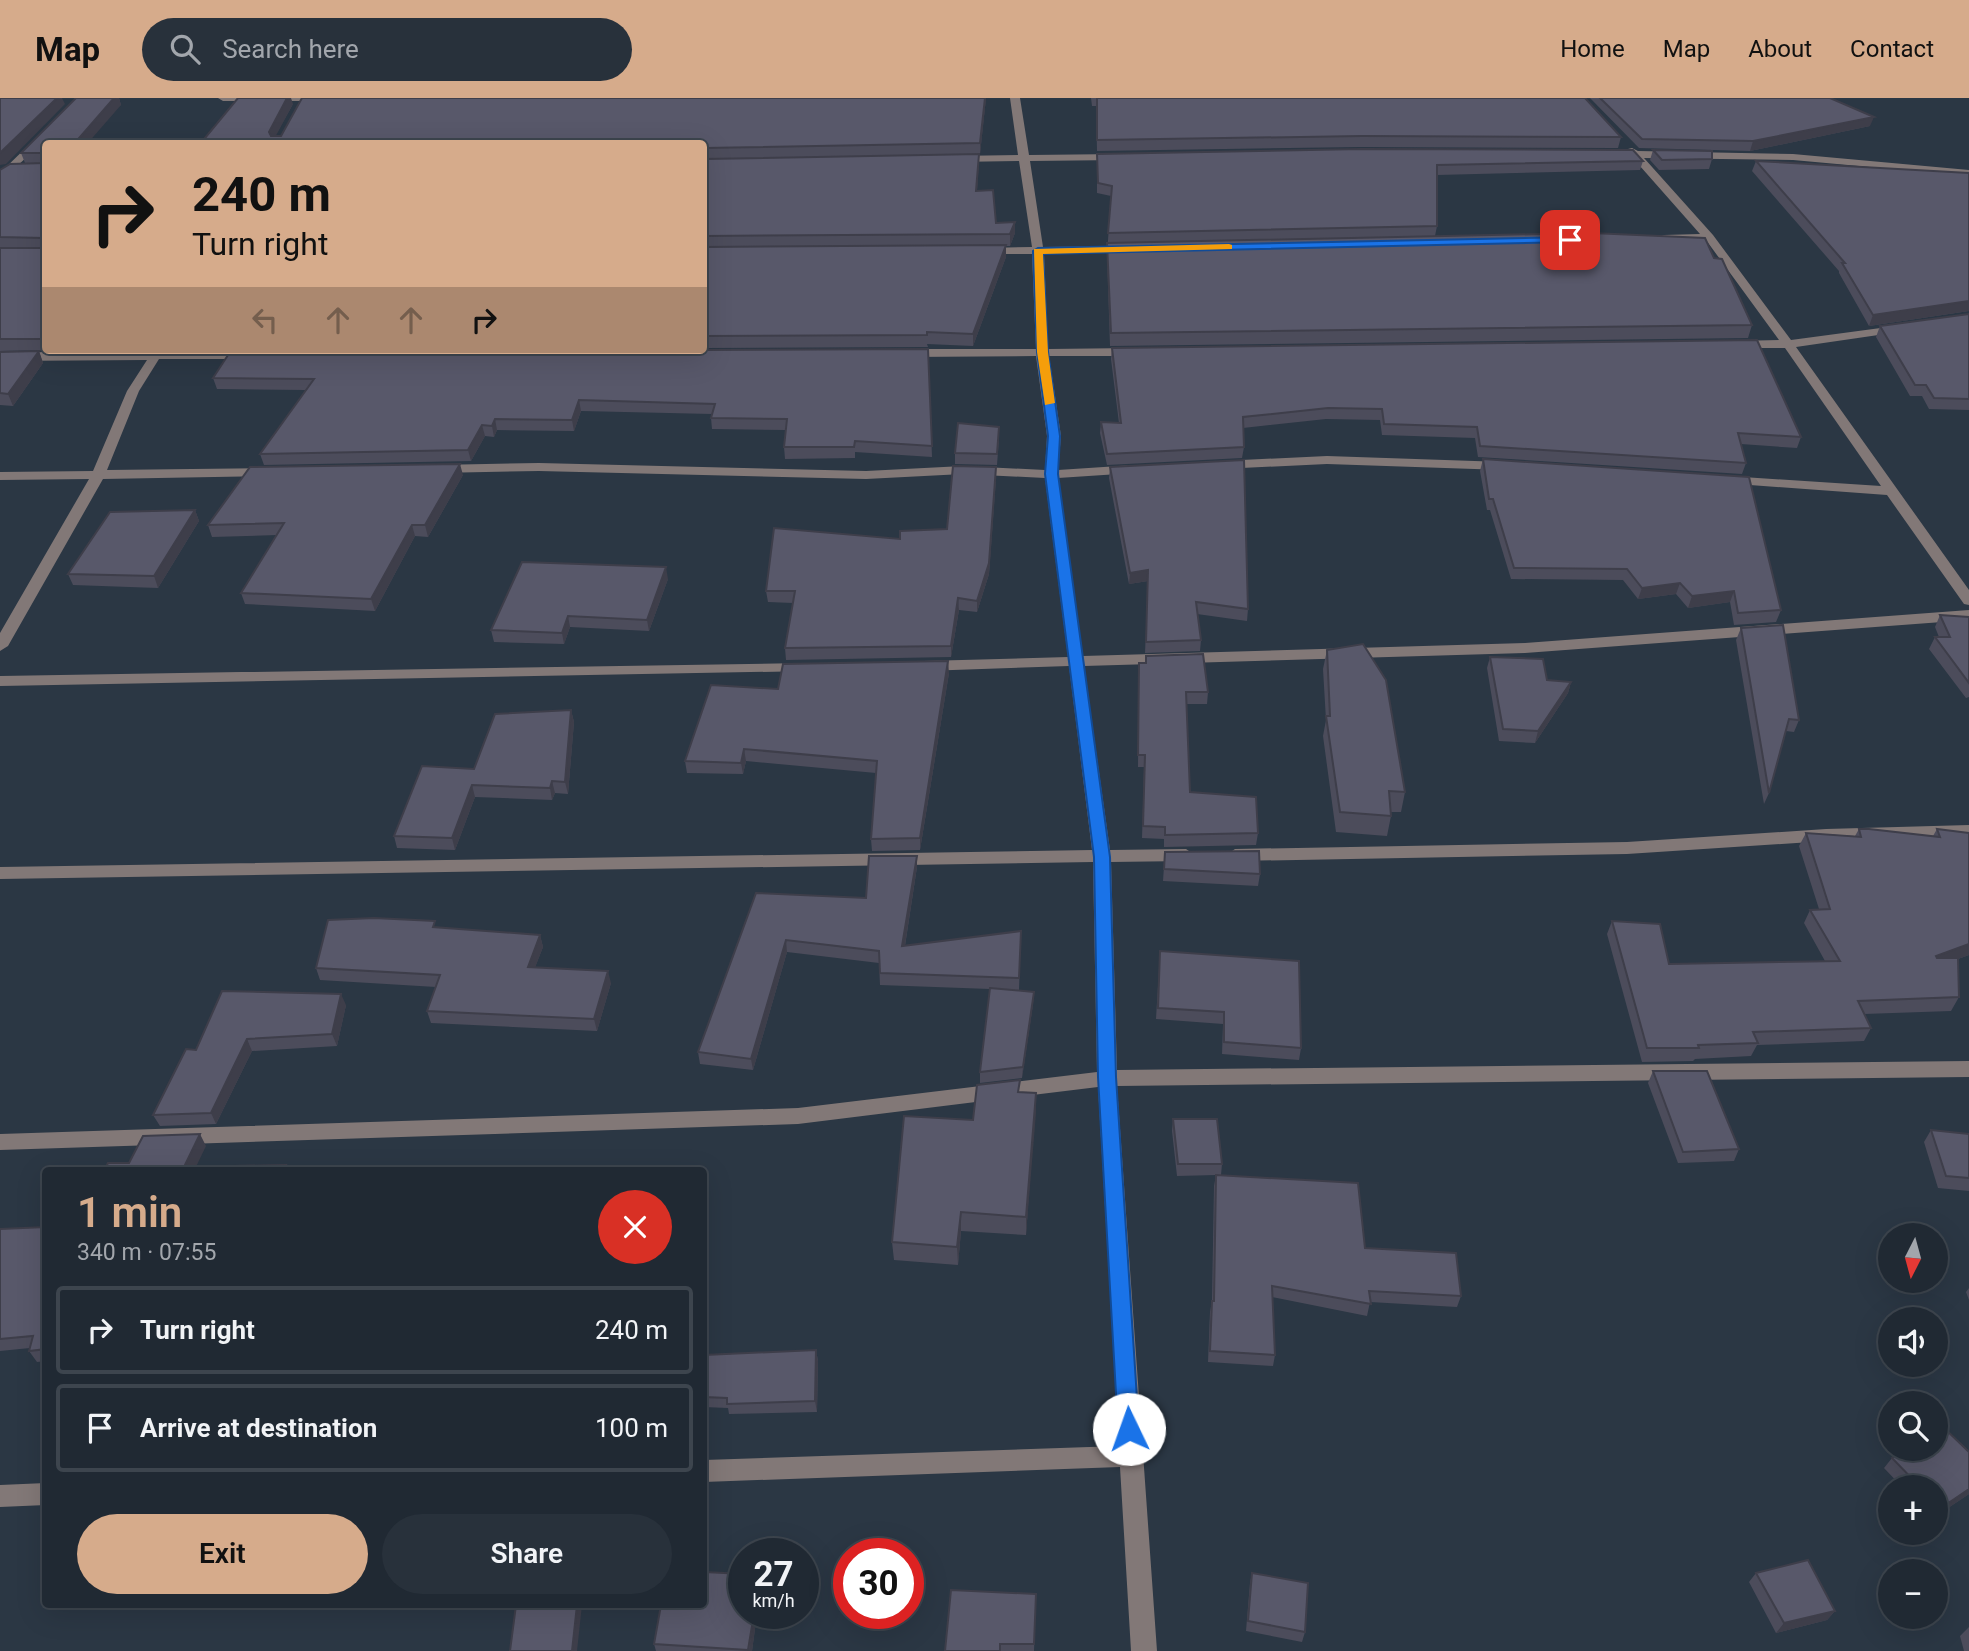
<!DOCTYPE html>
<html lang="en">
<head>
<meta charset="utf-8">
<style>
	:root { --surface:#202933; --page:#28313b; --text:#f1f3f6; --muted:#a2a6ac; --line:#3d454e; --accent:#d6ab8b }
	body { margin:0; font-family:Roboto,sans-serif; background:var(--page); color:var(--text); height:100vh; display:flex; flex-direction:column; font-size:26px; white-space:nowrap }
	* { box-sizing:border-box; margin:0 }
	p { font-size:23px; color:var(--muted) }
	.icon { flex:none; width:38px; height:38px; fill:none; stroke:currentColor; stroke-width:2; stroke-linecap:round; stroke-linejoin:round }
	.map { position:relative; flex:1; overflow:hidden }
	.drawer { position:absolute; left:42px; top:1069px; width:665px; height:441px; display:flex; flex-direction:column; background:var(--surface); border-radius:7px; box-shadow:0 7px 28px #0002,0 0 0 2px var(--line) }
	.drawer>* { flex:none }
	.top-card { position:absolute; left:42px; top:42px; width:665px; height:214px; border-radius:7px; box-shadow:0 7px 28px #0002,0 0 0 2px var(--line); background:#d6ab8b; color:#111; overflow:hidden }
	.needle { width:46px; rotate:186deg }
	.controls { position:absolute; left:1878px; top:1125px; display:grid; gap:14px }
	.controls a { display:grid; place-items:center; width:70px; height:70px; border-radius:50%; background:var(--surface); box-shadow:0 7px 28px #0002,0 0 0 2px var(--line); font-size:35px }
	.speed { position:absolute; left:728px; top:1440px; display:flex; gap:14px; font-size:35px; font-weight:700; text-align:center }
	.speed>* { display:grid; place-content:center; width:91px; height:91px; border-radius:50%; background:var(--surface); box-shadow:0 7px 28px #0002,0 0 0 2px var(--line); line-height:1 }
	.speed small { font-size:18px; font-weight:400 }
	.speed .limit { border:10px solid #d22; background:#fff; color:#111 }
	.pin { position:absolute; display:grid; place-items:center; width:60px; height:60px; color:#fff; margin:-30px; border-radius:14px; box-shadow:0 4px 10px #0006 }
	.me { position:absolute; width:77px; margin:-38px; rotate:357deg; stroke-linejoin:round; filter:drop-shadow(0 0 5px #0008) }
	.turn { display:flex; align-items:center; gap:24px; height:147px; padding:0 35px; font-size:32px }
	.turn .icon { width:91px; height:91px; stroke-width:2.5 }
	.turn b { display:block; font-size:49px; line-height:60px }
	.lanes { display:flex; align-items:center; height:66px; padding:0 35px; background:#0003; justify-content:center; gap:35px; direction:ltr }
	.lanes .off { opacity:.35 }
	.round { display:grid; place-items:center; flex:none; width:74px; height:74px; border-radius:37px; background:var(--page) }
	.overview { display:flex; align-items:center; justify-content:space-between; height:119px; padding:0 35px }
	h1 { font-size:42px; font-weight:600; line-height:52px; color:var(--accent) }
	.cta { display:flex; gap:14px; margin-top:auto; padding:14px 35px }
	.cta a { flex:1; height:80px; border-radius:42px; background:var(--accent); color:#111; font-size:28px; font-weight:600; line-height:80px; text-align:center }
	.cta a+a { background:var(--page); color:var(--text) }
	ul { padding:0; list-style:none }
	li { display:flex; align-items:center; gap:21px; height:88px; margin:0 14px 10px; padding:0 21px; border:4px solid var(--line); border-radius:7px }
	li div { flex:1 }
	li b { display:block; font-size:26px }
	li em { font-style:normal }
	header { display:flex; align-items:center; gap:42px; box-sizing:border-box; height:98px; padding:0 35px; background:var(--accent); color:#111 }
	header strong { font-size:33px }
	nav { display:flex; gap:38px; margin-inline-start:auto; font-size:24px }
	.search { width:490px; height:63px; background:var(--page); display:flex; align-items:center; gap:18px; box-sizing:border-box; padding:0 24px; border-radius:38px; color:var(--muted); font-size:26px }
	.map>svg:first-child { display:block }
</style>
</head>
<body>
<header>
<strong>Map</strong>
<div class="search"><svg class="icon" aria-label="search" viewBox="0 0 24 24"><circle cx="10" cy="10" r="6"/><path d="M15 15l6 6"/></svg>Search here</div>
<nav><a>Home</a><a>Map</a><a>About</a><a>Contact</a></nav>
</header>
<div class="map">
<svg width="1969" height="1553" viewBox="0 0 1969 1553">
	<rect width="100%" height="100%" fill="#2b3744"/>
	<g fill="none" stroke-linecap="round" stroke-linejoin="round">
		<path fill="#827877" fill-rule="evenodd" d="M218,0H363L358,3H223Z
			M1010,0H1020L1029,57L1120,56L1125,59L1120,62L1030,63L1043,149L1128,148L1134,151L1128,154L1044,156L1048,251L1134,250L1140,254L1134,258H1049L1061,338L1058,372L1134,367L1141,371L1134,375L1058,380L1083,558L1525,545L1969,512V522L1525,555L1084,568L1110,752L1186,751L1195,757L1186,763L1111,764L1117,972L1969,963V979L1117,988L1157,1553H1131L1120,1369L704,1384V1362L1119,1348L1098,989L798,1026L0,1052V1036L798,1010L1097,974L1093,764L0,781V769L1092,752L1069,568L924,573L916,568L924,563L1068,559L1045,380L963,376L866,381L539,373L437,375L430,371L437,367L539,365L866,373L963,368L1045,372L1047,338L1036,258L906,259L900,255L906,251H1036L1032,156H985L979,153L985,150L1032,149L1019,63L955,64L950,61L955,58L1018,57Z
			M36,40L45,42L0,84V75Z
			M1632,50L1638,53L1793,56L1969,72V78L1793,62L1644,60L1713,137L1791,242L1903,227L1905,230L1899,234L1796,249L1969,492V507L1964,506L1887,397L1723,385V379L1728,378L1881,388L1785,250H1732V244L1736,243L1779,242L1706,142H1660V138L1664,137L1700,136L1632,59H1613L1608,56Z
			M153,252L252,253L258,257L252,261H159L139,293L107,372L269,370L276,374L269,378L103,381L8,548L0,553V535L89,381L0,382V374L93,373L127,293L147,262L0,263V255Z
			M1327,358L1504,364L1511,368L1504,372L1327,366L1221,371L1214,367L1221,363Z
			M805,565L810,567L813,570L810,573L0,588V578Z
			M1969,727V739L1826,743L1627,756L1235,763L1226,757L1235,751L1627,744L1826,731Z
			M46,1385V1407L0,1409V1387Z"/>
	</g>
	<path fill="#4c4c5b" d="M76,0H119L121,7L46,46V252H53L0,253V72L25,65L21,55Z
		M986,0L980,56L704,60L979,56L977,93L996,125L1015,135L1010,148H1006V159L973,248L927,246L928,249L704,250V46H200L293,6L275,38Z
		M1091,0H1585L1621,39L1618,50L1360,49L1097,53L1096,8H1092Z
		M1590,0H1830L1870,28L1750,53L1639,50Z
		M1653,52L1712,61L1709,71L1659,72L1650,62Z
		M1097,56L1643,63L1640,72L1437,77V128L1435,138L1714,160L1752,227L1748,240L1110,248L1107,157L1111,98L1097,95Z
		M1756,63L1969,75V213L1869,228L1839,175V173L1752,73Z
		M1969,216V312L1929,311L1922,298H1910L1876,239L1880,228Z
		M1112,250L1801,339L1797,350L1741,346L1746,365L1742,376L1478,359L1475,340L1382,337L1380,322L1326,321L1243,330L1244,349L1242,360L1107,367L1100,335L1101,324L1119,325L1111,261Z
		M928,251L932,359L855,354V360L785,361L784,349L786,332L712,331L711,320L712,316L581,313L574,333L497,332L494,339L485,338L471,363L264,367L260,356L306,292L217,291L213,280Z
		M39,253L43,265L13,308L0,307V254Z
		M999,340L997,367L955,366V355Z
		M1483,361L1781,512L1776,524L1734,527L1730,504L1688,510L1676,496L1638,501L1623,482L1511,481L1490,412H1487L1480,373Z
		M1110,369L1248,511L1247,523L1197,516L1201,542L1200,553L1145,555L1148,483L1129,486L1109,380Z
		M463,377L428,439L415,438L375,513L245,506L241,495L277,437L212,439L208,427Z
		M996,380L989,476L977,514L959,512L951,559L786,562L785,550L793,505L768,504L766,493L900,441L947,431Z
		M195,412L199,423L158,490L73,487L68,476Z
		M668,481L649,533L570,529L564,546L494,544L491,532Z
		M1940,517L1969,519V599L1966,600L1929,551L1935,539H1939L1935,529Z
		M1741,530L1799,622L1794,634L1786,633L1769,695L1764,706L1736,542Z
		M1327,552L1405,694L1401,714H1391V718L1387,738L1336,734L1323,638L1326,622L1323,571Z
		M1490,559L1547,582L1571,584L1568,595L1535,645L1499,643L1487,570Z
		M1139,565L1208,594L1207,606H1186L1190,694L1258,735L1256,747L1164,749V741L1142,740L1144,669H1138Z
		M949,575L920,752L872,753L871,741L876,675L746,663L743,676L687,675L685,663L778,591Z
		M571,612L574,624L568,696L555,695L552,702L475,699L455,752L397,750L394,738L474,671Z
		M1859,731L1933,738L1937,731L1969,735V857L1958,861L1959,899L1951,913L1864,916L1871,930L1864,943L1757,947L1751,958L1695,961L1693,963L1642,964L1607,836L1612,823L1669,866L1825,863L1804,825L1810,812L1819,811L1799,748L1806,735L1855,738Z
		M1165,754L1260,776L1258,788L1163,783Z
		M917,769L905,848L1021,833L1019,892L1034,894L1033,906L1022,980L980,985V974L990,891L880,887L879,865L787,854L753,972L700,966L698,954L756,795L866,800Z
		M436,829L540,837L543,849L535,869L611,885L597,933L431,925L427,913L436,889L320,882L316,870Z
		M1160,853L1301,950L1299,962L1222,956L1223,926L1156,921Z
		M346,907L337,948L252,953L216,1026L160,1028L153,1017L196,952Z
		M1653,973L1739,1051L1734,1063L1678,1065L1648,985Z
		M1020,994L1036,995L1026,1137L961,1133L958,1167L894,1162L892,1144L973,1022Z
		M1173,1021L1222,1066L1221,1077L1461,1198L1457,1209L1370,1204L1367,1218L1272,1199L1275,1257L1273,1268L1208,1264L1210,1214L1212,1203L1214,1088L1216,1077L1177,1078L1172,1033Z
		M1931,1032L1969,1036V1093L1938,1090L1924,1044Z
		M46,1129V1263L37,1264L29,1253L30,1250L0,1253V1131Z
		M1969,1190V1202L1966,1194Z
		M816,1252L818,1263L817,1314L729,1316L728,1310L704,1309V1257Z
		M1892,1360L1969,1396L1936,1418V1390H1903L1884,1370Z
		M1252,1475L1305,1534L1302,1544L1246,1533L1250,1485Z
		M1756,1475L1835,1513L1827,1522L1776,1535L1749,1484Z
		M1036,1496L1034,1553H945Z
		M744,1516H757L752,1553H656L654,1546Z
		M1969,1529V1553H1964L1960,1538Z"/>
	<path fill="#3e3e4a" d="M57,0H62L65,6L6,66L0,67V55Z
		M114,0H119L121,7L87,46H74Z
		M287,0H291L293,6L272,45L269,34Z
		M985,0H986L980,56V45Z
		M1874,19L1870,28L1750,53L1753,43Z
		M979,56V67L976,104V93Z
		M1015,124V135L1010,148V136Z
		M1006,147V159L973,248V236Z
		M1969,203V213L1869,228L1873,217Z
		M39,253L43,265L13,308L8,296Z
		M579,302L581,313L574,333L572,322Z
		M495,321L497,332L494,339L492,328Z
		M482,327L485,338L471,363L468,352Z
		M460,366L463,377L428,439L425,427Z
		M996,369L989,476L977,514V503Z
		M195,412L199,423L158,490L154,478Z
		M412,427L415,438L375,513L371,501Z
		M666,469L668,481L649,533L647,522Z
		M1148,472V483L1129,486L1130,475Z
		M1680,485L1676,496L1638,501L1642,490Z
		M1734,493L1730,504L1688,510L1692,498Z
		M958,500L959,512L951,559V548Z
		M568,518L570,529L564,546L562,535Z
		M948,563L949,575L920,752V740Z
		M1571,584L1568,595L1535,645L1538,633Z
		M571,612L574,624L568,696L565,684Z
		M744,651L746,663L743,676L741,665Z
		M552,683L555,695L552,702L550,690Z
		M472,687L475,699L455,752L452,740Z
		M917,758V769L903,860L902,848Z
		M540,837L543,849L531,880L528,869Z
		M786,842L787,854L753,972L751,961Z
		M1969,846V857L1929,871L1936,858Z
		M608,873L611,885L597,933L594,921Z
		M1034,894L1033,906L1022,980L1023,969Z
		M341,896L346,907L337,948L332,936Z
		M247,941L252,953L216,1026L211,1015Z
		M1036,995V1015L1026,1137V1119Z
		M200,1036L206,1048L194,1073L184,1069Z
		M961,1114V1133L958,1167L957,1149Z
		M816,1252L818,1263L817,1314L815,1303Z
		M1969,1391V1396L1936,1418V1416L1941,1410Z
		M577,1507H582L577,1553H572Z
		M1835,1513L1827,1522L1776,1535L1784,1525Z
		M754,1516H757L752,1553H749Z"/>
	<path fill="#58586a" stroke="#3e3e4a" stroke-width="2" d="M0,0H57L0,55Z
		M76,0H114L74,46H46V241H0V150H42L44,148L43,140L0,139V72L10,66L44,65V55H21Z
		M238,0H287L269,34L271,38H281L302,0H985L980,45L704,50V46H200Z
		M1097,0H1585L1621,39L1362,38L1097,42Z
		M1600,0H1830L1874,19L1753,43L1642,41Z
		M1362,51L1633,52L1643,63L1437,67V128L1108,135L1112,88L1098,85L1097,56Z
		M1653,52L1712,53V61L1662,62Z
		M979,56L976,93L993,92L996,125L1015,124L1010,136L704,138V61Z
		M1756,63L1969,75V203L1873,217L1842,165H1845Z
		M1592,135L1705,140L1714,160L1722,161L1752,227L1111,235L1107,145Z
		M1006,147L973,236L927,234V237L704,238V149Z
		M1969,216V301L1934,300L1926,287H1915L1880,228Z
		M1757,242L1801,339L1738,335L1746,365L1480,348L1477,329L1384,326L1382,311L1328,310L1243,319L1244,349L1107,356L1101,324L1121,325L1112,250Z
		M928,251L932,348L855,343L854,349H784L787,321L711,320L715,306L579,302L572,322L495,321L492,328L482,327L468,352L260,356L314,281L213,280L230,254Z
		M39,253L8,296L0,295V254Z
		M958,325L999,329L997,356L955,355Z
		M1483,361L1749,379L1781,512L1738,515L1734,493L1692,498L1680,485L1642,490L1627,471L1514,470L1493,401H1489Z
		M1244,362L1248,511L1196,504L1201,542L1146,544L1148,472L1130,475L1110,369Z
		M460,366L425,427H412L371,501L241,495L284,425L208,427L250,369Z
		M953,368L996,369L989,465L977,503L958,500L951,548L785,550L795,493H766L774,430L900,441V433L947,431Z
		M195,412L154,478L68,476L110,414Z
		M522,464L666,469L647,522L568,518L562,535L491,532Z
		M1940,517L1969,519V585L1935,539H1950Z
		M1783,527L1799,622L1789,621L1769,695L1741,530Z
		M1363,546L1386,582L1405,694L1389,693L1391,718L1340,714L1326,618H1330L1327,552Z
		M1203,556L1208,594H1186L1190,694L1256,699L1258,735L1165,737V729L1143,728L1145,657H1138L1139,565H1146V558Z
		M1490,559L1543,561L1547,582L1571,584L1538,633L1503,631Z
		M948,563L920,740L871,741L877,663L744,651L741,665L685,663L711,587L778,591L783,566Z
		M571,612L565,684L552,683L550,690L472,687L452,740L394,738L422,668L474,671L495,616Z
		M1859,731H1869L1940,739L1937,731L1969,735V846L1936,858L1937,860H1958L1959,899L1858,903L1871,930L1753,934L1758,945L1698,947L1699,950H1647L1612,823L1660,826L1669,866L1840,863L1810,812L1830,811L1806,735L1861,739Z
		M1259,753L1260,776L1164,771L1165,754Z
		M869,758H917L902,848L1021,833L1019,880L880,875L879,853L786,842L751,961L698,954L756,795L866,800Z
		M374,820L435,823L433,829L540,837L528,869L608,873L594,921L427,913L440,877L316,870L328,822Z
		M1160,853L1299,863L1301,950L1224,944V914L1158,910Z
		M990,890L1034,894L1023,969L980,974Z
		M222,893L341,896L332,936L247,941L211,1015L153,1017L186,951L196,952Z
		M1653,973H1707L1739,1051L1683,1054Z
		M1020,982L1018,994L1036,995L1026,1119L961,1114L957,1149L892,1144L904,1018L973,1022L977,987Z
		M1173,1021H1217L1222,1066H1178Z
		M1931,1032L1969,1036V1080L1946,1078Z
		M200,1036L184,1069L286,1067L284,1073H104L108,1065H129L143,1038Z
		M1216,1077L1358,1085L1365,1150L1456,1155L1461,1198L1369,1193L1371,1206L1272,1188L1275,1257L1210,1253L1212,1203H1214Z
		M46,1129V1251L29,1253L33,1238L0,1241V1131Z
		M816,1252L815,1303L727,1306V1300L704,1299V1257Z
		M1941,1327L1969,1354V1391L1941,1410L1936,1404V1390H1921L1892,1360L1905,1351H1936V1331Z
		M1808,1462L1835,1513L1784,1525L1756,1475Z
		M704,1474L744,1476V1516H754L748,1552L654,1546L661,1507H704Z
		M1252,1475L1308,1485L1305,1534L1248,1523Z
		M951,1492L1036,1496L1034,1546H1000V1553H945Z
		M516,1507H577L572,1553H510Z"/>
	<path fill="#1a73e8" stroke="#114b97" stroke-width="2" d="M1570,139L1575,142L1573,144L1043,156L1048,254L1060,338L1058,376L1110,759L1116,979L1139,1331L1136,1338L1129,1341L1121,1338L1118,1331L1098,979L1094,759L1045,376L1048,338L1037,254L1033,153L1038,150Z"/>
	<path fill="#f59e0b" d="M1229,146L1232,147V151L1043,156L1048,254L1055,305L1045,307L1037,254L1034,151Z"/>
</svg>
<div class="controls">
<a><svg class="needle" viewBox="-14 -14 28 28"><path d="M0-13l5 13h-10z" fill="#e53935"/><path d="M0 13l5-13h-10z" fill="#a2a6ac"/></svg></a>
<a><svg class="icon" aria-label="sound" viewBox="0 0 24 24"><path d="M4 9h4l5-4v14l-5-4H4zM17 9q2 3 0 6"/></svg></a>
<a><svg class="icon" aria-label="search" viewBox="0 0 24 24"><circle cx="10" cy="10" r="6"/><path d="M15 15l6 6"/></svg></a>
<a>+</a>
<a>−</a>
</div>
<div class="speed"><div>27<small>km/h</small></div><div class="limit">30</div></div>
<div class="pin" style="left:1570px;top:142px;background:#d93025"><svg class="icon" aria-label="arrive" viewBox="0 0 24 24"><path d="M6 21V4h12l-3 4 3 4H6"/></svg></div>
<svg class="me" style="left:1129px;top:1331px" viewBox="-20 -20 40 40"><circle r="19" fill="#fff"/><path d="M0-13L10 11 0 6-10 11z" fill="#1a73e8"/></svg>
<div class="top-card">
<div class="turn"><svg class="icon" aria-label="right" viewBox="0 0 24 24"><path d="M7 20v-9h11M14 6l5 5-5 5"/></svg><div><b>240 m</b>Turn right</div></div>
<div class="lanes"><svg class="icon off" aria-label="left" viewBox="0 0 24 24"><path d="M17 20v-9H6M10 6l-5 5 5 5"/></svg><svg class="icon off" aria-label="ahead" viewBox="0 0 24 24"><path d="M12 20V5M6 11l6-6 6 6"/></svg><svg class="icon off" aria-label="ahead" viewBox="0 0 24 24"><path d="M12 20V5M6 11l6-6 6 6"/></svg><svg class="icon" aria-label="right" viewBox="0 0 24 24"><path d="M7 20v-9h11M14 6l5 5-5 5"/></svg></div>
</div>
<section class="drawer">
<div class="overview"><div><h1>1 min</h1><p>340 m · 07:55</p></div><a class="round" style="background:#d93025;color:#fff"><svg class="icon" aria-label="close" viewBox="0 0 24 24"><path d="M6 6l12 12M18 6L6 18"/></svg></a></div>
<ul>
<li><svg class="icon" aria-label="right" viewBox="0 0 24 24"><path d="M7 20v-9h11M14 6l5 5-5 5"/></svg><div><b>Turn right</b></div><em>240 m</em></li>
<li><svg class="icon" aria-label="arrive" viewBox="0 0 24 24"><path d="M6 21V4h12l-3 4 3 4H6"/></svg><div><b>Arrive at destination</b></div><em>100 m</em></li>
</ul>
<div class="cta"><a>Exit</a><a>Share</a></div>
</section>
</div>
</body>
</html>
